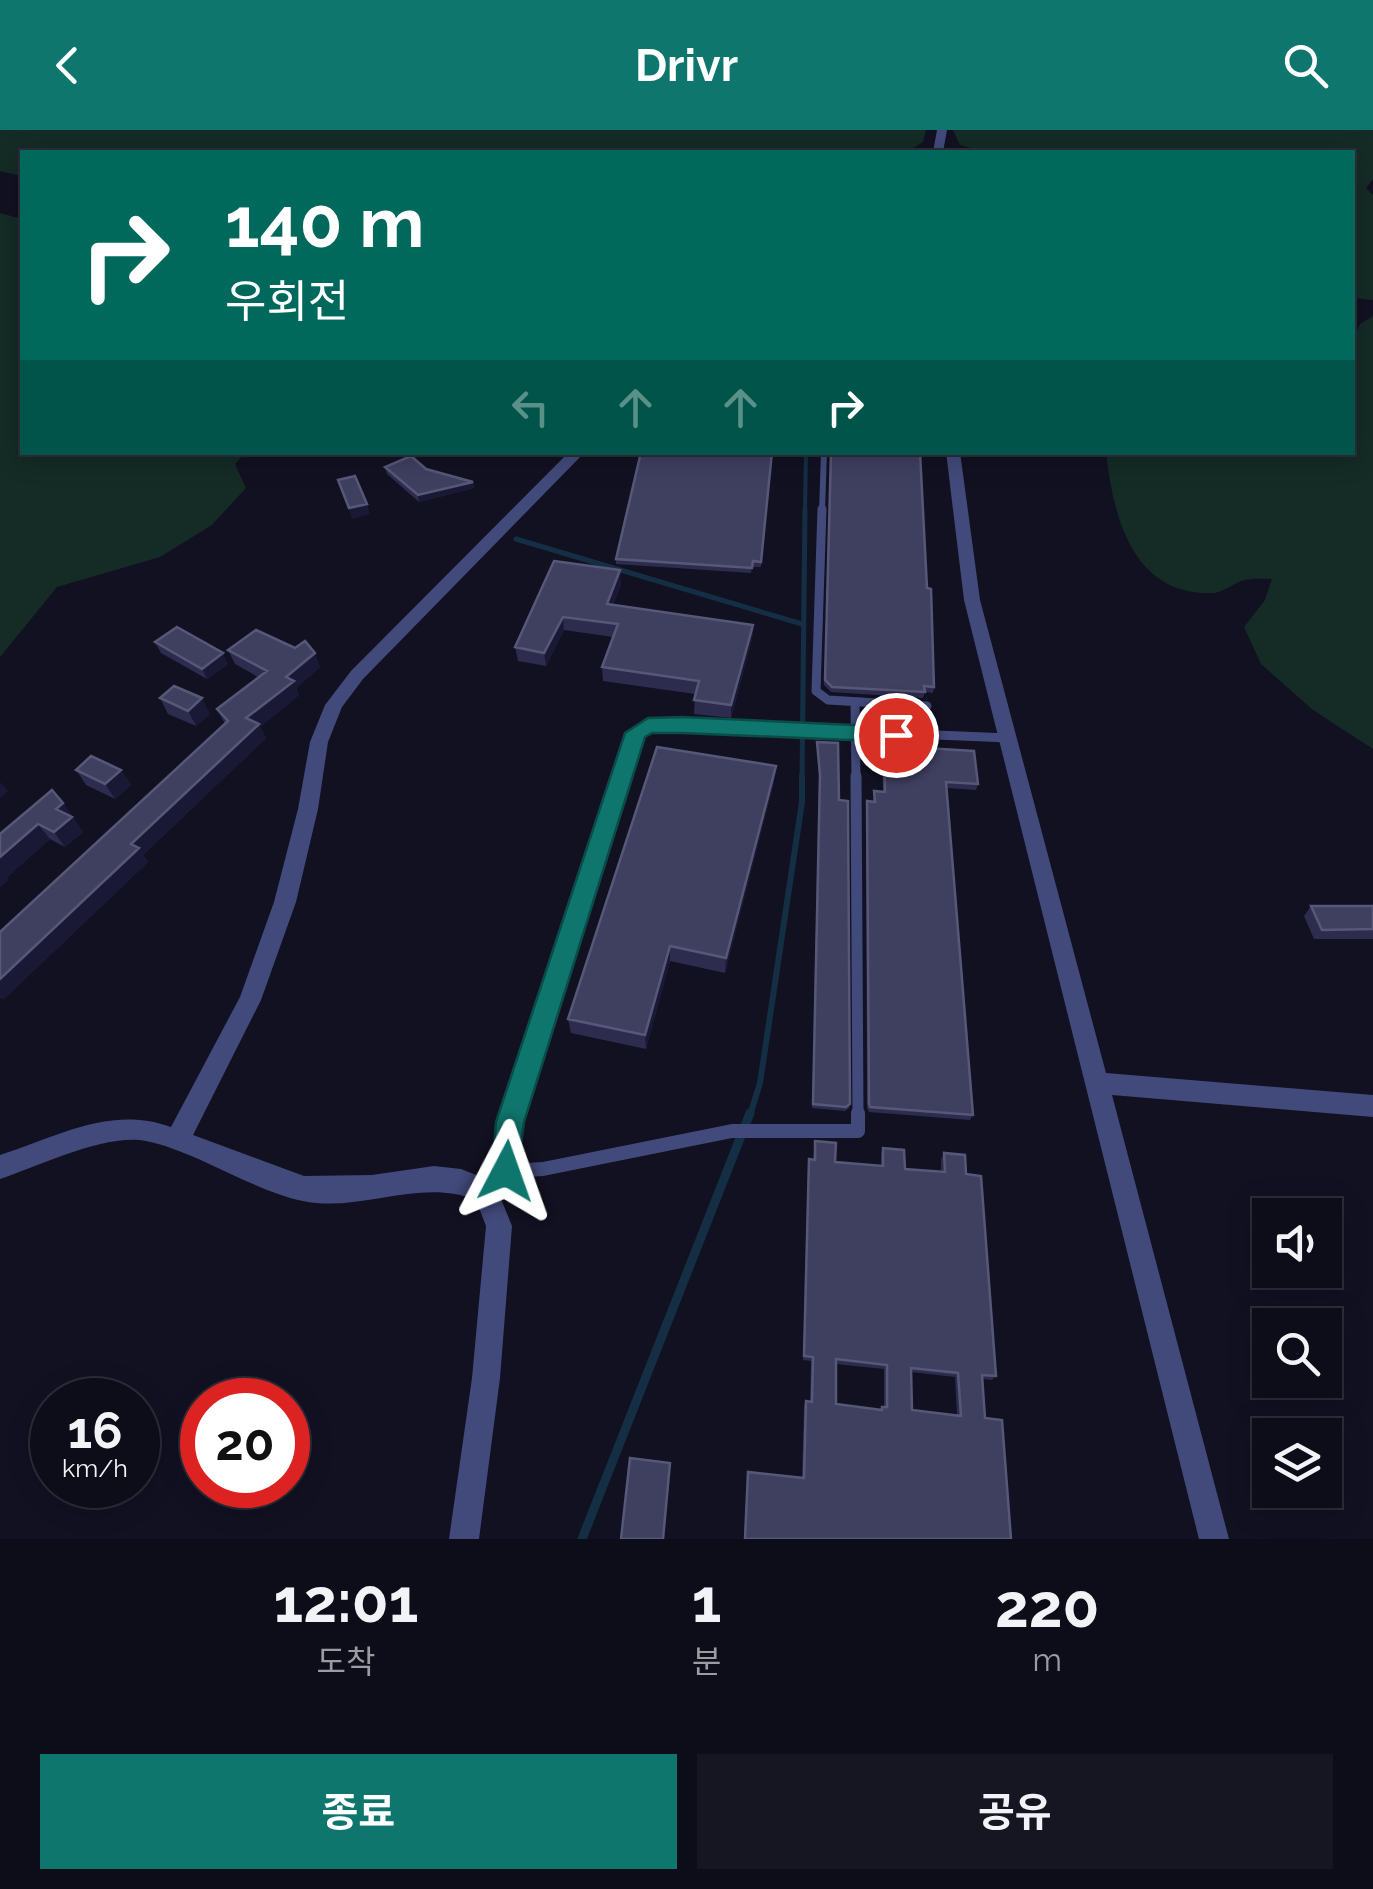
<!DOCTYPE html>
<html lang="ko">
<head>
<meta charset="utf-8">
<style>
	:root { --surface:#0d0d1a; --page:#161623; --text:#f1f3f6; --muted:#9a9ca2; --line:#2d2d39; --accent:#0f766e }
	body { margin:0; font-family:Raleway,"Noto Sans KR",sans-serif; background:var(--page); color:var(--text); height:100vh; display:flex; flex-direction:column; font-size:38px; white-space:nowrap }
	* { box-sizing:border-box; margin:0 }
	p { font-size:32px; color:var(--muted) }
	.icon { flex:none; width:55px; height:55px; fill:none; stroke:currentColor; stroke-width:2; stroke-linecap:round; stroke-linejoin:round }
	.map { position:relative; height:1409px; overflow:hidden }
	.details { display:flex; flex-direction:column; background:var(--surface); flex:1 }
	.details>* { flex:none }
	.guide { position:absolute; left:20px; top:20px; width:1335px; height:305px; border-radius:0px; box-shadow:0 5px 25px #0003,0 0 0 2px var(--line); background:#00695c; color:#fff; overflow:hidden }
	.controls { position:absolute; left:1252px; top:1068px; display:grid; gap:20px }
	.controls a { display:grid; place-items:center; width:90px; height:90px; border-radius:0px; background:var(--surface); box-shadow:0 5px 25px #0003,0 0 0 2px var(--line); font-size:50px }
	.speed { position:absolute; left:30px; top:1248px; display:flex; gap:20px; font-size:50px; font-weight:700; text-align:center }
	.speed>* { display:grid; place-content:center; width:130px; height:130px; border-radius:50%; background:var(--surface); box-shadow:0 5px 25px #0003,0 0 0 2px var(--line); line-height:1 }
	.speed small { font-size:25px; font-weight:400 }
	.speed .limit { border:15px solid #d22; background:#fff; color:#111 }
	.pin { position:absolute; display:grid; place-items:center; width:85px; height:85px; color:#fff; margin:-42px; border:5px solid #fff; border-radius:50%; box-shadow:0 2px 10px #0007 }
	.me { position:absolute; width:110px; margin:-55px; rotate:4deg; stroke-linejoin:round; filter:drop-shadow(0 0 8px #0008) }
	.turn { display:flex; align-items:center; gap:35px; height:210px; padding:0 40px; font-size:45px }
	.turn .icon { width:130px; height:130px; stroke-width:2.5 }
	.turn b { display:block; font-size:70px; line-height:85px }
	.lanes { display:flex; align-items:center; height:95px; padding:0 40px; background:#0003; justify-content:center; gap:50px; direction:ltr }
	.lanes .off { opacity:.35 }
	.eta { display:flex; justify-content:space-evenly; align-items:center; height:170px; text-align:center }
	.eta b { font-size:60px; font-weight:700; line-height:70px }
	.primary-button { display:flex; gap:20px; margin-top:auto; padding:20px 40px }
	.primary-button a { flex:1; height:115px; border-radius:0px; background:var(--accent); color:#fff; font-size:40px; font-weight:700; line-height:115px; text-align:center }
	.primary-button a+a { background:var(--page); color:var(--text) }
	header { display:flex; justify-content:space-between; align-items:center; height:130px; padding:0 40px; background:var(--accent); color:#fff; font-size:45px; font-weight:700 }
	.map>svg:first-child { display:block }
</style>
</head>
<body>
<header><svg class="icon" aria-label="back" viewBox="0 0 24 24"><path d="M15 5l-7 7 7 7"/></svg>Drivr<svg class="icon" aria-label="search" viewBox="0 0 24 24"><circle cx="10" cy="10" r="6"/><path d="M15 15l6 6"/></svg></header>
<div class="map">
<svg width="1373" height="1409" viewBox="0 0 1373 1409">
	<rect width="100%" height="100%" fill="#112"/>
	<path fill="#152b26" d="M0,0H926L923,12L907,22H22V46L0,41Z
		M953,0H1373V49L1366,58L1373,65V170L1353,168L1352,22H985L960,15Z
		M0,83L22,89V322L245,323L235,334L246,358L212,395L160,427L57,457L0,527Z
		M1373,186V619L1313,580L1261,534L1244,497L1265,470L1272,449C1262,449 1251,448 1241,451C1231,455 1222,463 1212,463C1133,466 1113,386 1106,323L1352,322L1353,210L1360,194Z"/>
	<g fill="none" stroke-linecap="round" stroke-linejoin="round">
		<path stroke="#142f43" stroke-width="4" d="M805,381L806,322"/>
		<path stroke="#142f43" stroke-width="5" d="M516,409L802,494
			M802,648L805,379"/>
		<path stroke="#142f43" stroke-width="6" d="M750,985L760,953L802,672V646"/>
		<path stroke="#142f43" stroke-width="9" d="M582,1409L750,983"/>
		<path stroke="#424a7b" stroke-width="6" d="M822,381L824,322"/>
		<path stroke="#424a7b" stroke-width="9" d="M822,379L816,561L828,570L927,576
			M855,572L856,648
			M621,648L636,603L669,594L1009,608"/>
		<path stroke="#424a7b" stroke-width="11" d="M856,646L858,985
			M512,985L622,646"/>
		<path stroke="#424a7b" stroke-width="14" d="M506,1041L513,983
			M486,1061L506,1041L543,1039L732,1001H858V983"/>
		<path fill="#424a7b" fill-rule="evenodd" d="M937,0H947L943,22H933Z
			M569,322H585L363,549L342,577L328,612L318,679L296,772L261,870L193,1005L304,1046L372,1045L434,1036L461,1039L494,1052L512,1096L500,1248L479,1409H449L472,1248L486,1096L476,1070C421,1047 360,1083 303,1071C253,1061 196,1021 146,1011C106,1003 39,1036 0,1049V1025C58,1006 112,975 171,997L240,867L274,772L298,679L310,612L325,575L351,541Z
			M946,322H960L980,470L1106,943L1373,965V987L1112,965L1229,1409H1199L964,470Z"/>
	</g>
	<path fill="#2d2c4e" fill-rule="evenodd" d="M772,322L761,437H752L751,443L616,434V429Z
		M831,322L927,458L934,557L933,563L925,562L923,568L831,562L824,555Z
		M385,337L426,339L473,352L474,358L419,372L387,344Z
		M554,431L621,454L613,475L753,495L752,509L731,588L694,584L695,564L603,551L602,537L613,507L564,500L546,536L518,531L515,517Z
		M155,512L228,534L207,549L161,523Z
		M228,520L320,537L296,558L299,565L260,597L266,608L143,725L148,732L4,869L0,867V802L225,594L217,579L258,547L235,534Z
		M160,568L210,584L196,596L168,584Z
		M817,612L839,670L849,978L845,981L812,978L819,650Z
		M891,616L978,654L976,660L947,658L973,985L970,990L869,982L867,978L866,678L867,671H873L874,661L883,662L882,631L884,624L889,625Z
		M76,640H121L131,655L115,669L86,655Z
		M774,652L725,843L670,831L646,919L571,903L568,889Z
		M63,673L83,702L65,717L50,709L6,748L8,750L0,757V704Z
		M1311,776H1373V809H1314L1304,786Z
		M815,1011L835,1032L881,1036V1024L883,1018L905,1039L941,1042V1029L944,1023L966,1044L996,1246L992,1250L983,1249L985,1288L1011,1409H744L748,1342L802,1348L804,1275L806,1271L810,1272L811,1231L803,1230L808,1035L809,1029L813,1030ZM836,1234L884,1239V1277H882L879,1280L836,1274ZM911,1242L955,1247L957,1285L912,1280Z"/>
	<path fill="#1a1935" d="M473,352L474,358L419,372L418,365Z
		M367,374L370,384L352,389L349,378Z
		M620,440L621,454L608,488L607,474Z
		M563,487L564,500L546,536L544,523Z
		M753,495L752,509L731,588V575Z
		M223,523L228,534L207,549L202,539Z
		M315,523L320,537L296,558L299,565L260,597L266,608L143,725L148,732L4,869L0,866V849L286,547Z
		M202,568L210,584L196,596L188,581Z
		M776,636L774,652L725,843L726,828Z
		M121,640L131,655L115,669L105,654Z
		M0,652L8,661L0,668Z
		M63,673L83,702L65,717L54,702L56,679Z
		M38,694L50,709L6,748L8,750L0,757V727Z
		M670,816V831L646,919L645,905Z"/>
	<path fill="#3f3f60" stroke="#575778" stroke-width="2.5" fill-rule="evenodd" d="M641,322H772L761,432L753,431L752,438L616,429Z
		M831,322H920L927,458L931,459L934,557L924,556L925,562L832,557L825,550Z
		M411,326L426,339L473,352L418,365L385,337Z
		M355,346L367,374L349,378L338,350Z
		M554,431L620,440L607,474L753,495L731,575L694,570L699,551L602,537L618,494L563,487L544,523L515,517Z
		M177,497L223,523L202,539L155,512Z
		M256,500L295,518L305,511L315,523L286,547L294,551L246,588L259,594L131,714L139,718L0,849V802L228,591L217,579L267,541L228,520Z
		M174,556L202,568L188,581L160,568Z
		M817,612L838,613L839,670L848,671L850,974L846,977L813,974L820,645Z
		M891,616L974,621L978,654L946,652L973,985L870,977L869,973L867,671L875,672L874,661L885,662L884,624L891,625Z
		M657,617L776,636L726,828L670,816L645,905L568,889Z
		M91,626L121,640L105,654L76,640Z
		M52,660L63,673L56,679L72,687L54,702L38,694L0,727V704Z
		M1311,776H1373V799L1322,800Z
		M815,1011L836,1013L835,1032L883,1036V1018L904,1020L905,1039L945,1042L944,1023L965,1025L966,1044L981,1046L996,1246L982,1245L985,1288L1002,1290L1011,1409H745L748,1342L804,1348L806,1271L812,1272L813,1227L804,1226L809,1029L815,1030ZM836,1229L887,1235V1277H882V1280L836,1274ZM911,1238L958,1243L961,1286L912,1280Z
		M630,1328L670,1333L663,1409H621Z"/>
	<path fill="#0f766e" stroke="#0a4d48" stroke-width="2.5" d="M682,587L896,597L906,605L896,612L682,603H652L645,607L524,992L516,1051L506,1055L496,1051L492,1041L496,992L625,603L648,588Z"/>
</svg>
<div class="controls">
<a><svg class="icon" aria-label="sound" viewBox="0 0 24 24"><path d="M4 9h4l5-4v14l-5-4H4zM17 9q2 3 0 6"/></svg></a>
<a><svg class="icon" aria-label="search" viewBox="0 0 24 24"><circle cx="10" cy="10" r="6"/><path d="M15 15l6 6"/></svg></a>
<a><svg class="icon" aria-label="layers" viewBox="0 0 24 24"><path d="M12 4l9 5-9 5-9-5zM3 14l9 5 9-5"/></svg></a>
</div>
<div class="speed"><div>16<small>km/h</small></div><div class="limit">20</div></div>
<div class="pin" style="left:896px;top:605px;background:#d93025"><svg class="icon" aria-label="arrive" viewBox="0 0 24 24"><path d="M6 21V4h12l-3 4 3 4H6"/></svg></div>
<svg class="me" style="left:506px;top:1041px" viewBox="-20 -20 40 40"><path d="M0-17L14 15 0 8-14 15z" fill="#0f766e" stroke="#fff" stroke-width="4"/></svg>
<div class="guide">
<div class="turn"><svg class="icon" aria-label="right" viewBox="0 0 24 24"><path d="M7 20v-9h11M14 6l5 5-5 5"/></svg><div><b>140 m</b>우회전</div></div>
<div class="lanes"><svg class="icon off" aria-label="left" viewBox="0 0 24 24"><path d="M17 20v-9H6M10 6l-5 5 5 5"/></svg><svg class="icon off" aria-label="ahead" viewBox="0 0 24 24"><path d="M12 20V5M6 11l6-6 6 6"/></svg><svg class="icon off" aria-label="ahead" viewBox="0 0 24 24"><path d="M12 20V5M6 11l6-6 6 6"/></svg><svg class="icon" aria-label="right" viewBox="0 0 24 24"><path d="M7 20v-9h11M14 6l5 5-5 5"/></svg></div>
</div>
</div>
<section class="details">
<div class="eta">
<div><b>12:01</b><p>도착</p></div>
<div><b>1</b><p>분</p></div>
<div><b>220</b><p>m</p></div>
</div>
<div class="primary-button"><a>종료</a><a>공유</a></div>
</section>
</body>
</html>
